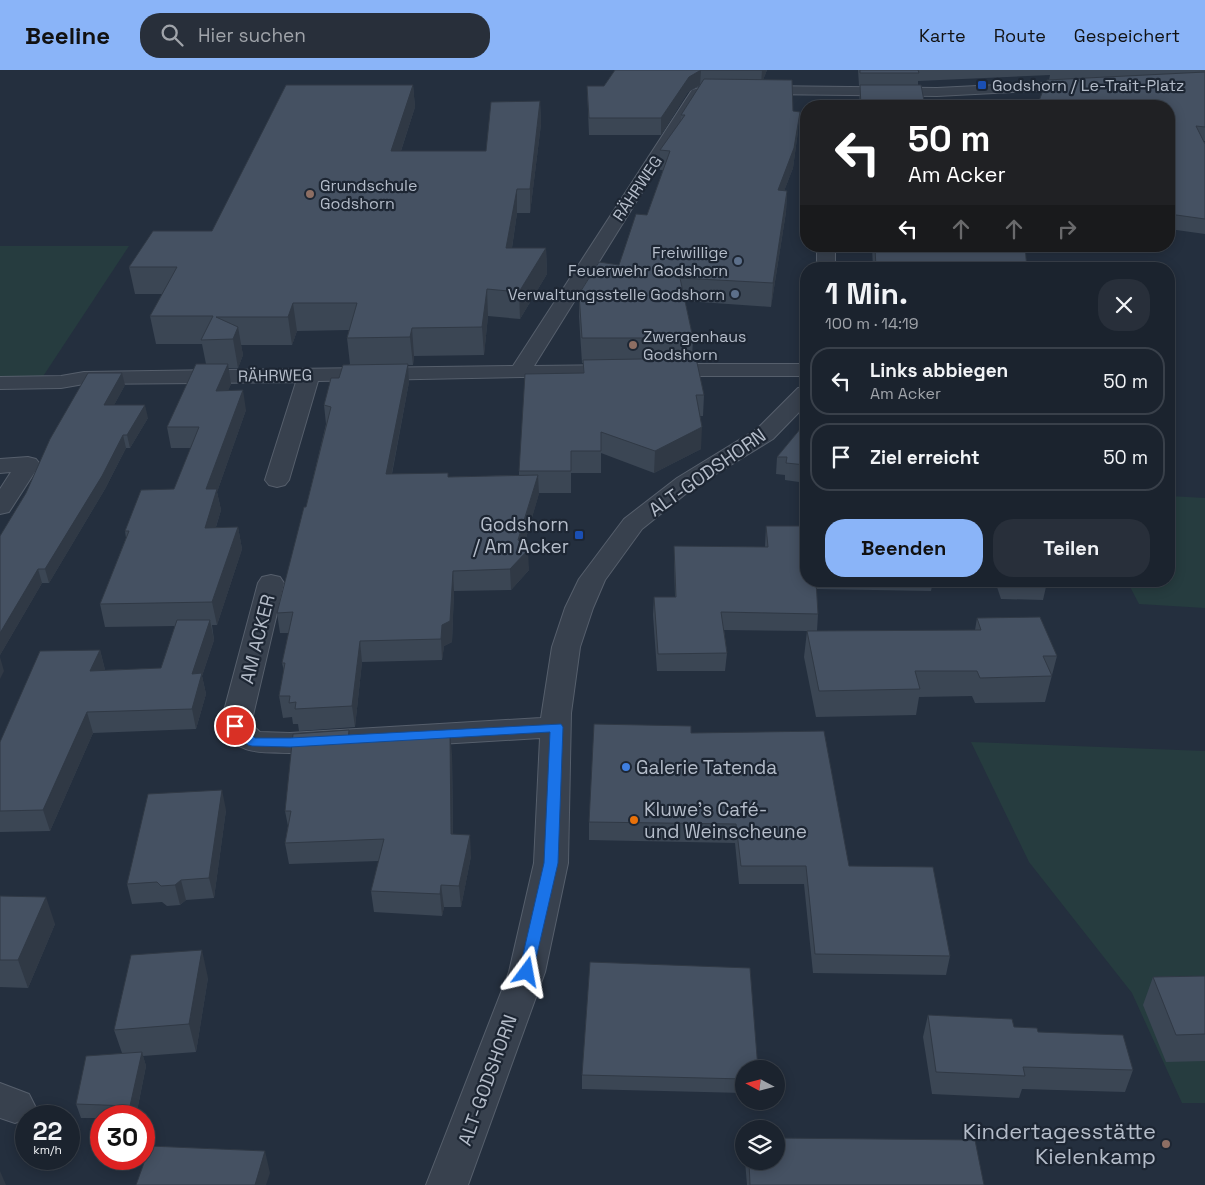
<!DOCTYPE html>
<html lang="de">
<head>
<meta charset="utf-8">
<style>
	:root { --surface:#1b232e; --page:#282f3a; --text:#f1f3f6; --muted:#a0a4aa; --line:#39404a; --accent:#8ab4f8 }
	body { margin:0; font-family:"Space Grotesk",sans-serif; background:var(--page); color:var(--text); height:100vh; display:flex; flex-direction:column; font-size:19px; white-space:nowrap }
	* { box-sizing:border-box; margin:0 }
	p { font-size:16px; color:var(--muted) }
	.icon { flex:none; width:28px; height:28px; fill:none; stroke:currentColor; stroke-width:2; stroke-linecap:round; stroke-linejoin:round }
	.map { position:relative; flex:1; overflow:hidden }
	.side { position:absolute; left:800px; top:192px; width:375px; height:325px; display:flex; flex-direction:column; background:var(--surface); border-radius:20px; box-shadow:0 2px 12px #0003,0 0 0 1px var(--line) }
	.side>* { flex:none }
	.banner { position:absolute; left:800px; top:30px; width:375px; height:152px; border-radius:20px; box-shadow:0 2px 12px #0003,0 0 0 1px var(--line); background:#202124; color:#fff; overflow:hidden }
	.needle { width:32px; rotate:277deg }
	.tools { position:absolute; left:735px; top:990px; display:grid; gap:10px }
	.tools a { display:grid; place-items:center; width:50px; height:50px; border-radius:50%; background:var(--surface); box-shadow:0 2px 12px #0003,0 0 0 1px var(--line); font-size:25px }
	.speed { position:absolute; left:15px; top:1035px; display:flex; gap:10px; font-size:25px; font-weight:700; text-align:center }
	.speed>* { display:grid; place-content:center; width:65px; height:65px; border-radius:50%; background:var(--surface); box-shadow:0 2px 12px #0003,0 0 0 1px var(--line); line-height:1 }
	.speed small { font-size:12px; font-weight:400 }
	.speed .limit { border:8px solid #d22; background:#fff; color:#111 }
	.pin { position:absolute; display:grid; place-items:center; width:42px; height:42px; color:#fff; margin:-21px; border:2px solid #fff; border-radius:50%; box-shadow:0 1px 5px #0007 }
	.me { position:absolute; width:55px; margin:-28px; rotate:13deg; stroke-linejoin:round; filter:drop-shadow(0 0 4px #0008) }
	.turn { display:flex; align-items:center; gap:18px; height:105px; padding:0 25px; font-size:22px }
	.turn .icon { width:65px; height:65px; stroke-width:2.5 }
	.turn b { display:block; font-size:35px; line-height:42px }
	.lanes { display:flex; align-items:center; height:48px; padding:0 25px; background:#0003; justify-content:center; gap:25px; direction:ltr }
	.lanes .off { opacity:.35 }
	.round { display:grid; place-items:center; flex:none; width:52px; height:52px; border-radius:20px; background:var(--page) }
	.head { display:flex; align-items:center; justify-content:space-between; height:85px; padding:0 25px }
	h1 { font-size:30px; font-weight:700; line-height:38px }
	.cta { display:flex; gap:10px; margin-top:auto; padding:10px 25px }
	.cta a { flex:1; height:58px; border-radius:20px; background:var(--accent); color:#111; font-size:20px; font-weight:700; line-height:58px; text-align:center }
	.cta a+a { background:var(--page); color:var(--text) }
	ul { padding:0; list-style:none }
	li { display:flex; align-items:center; gap:15px; height:68px; margin:0 10px 8px; padding:0 15px; border:2px solid var(--line); border-radius:20px }
	li div { flex:1 }
	li b { display:block; font-size:19px }
	li em { font-style:normal }
	header { display:flex; align-items:center; gap:30px; box-sizing:border-box; height:70px; padding:0 25px; background:var(--accent); color:#111 }
	header strong { font-size:24px }
	nav { display:flex; gap:28px; margin-inline-start:auto; font-size:18px }
	.search { width:350px; height:45px; background:var(--page); display:flex; align-items:center; gap:12px; box-sizing:border-box; padding:0 18px; border-radius:20px; color:var(--muted); font-size:19px }
	.map>svg:first-child { display:block }
</style>
</head>
<body>
<header>
<strong>Beeline</strong>
<div class="search"><svg class="icon" aria-label="search" viewBox="0 0 24 24"><circle cx="10" cy="10" r="6"/><path d="M15 15l6 6"/></svg>Hier suchen</div>
<nav><a>Karte</a><a>Route</a><a>Gespeichert</a></nav>
</header>
<div class="map">
<svg width="1205" height="1115" viewBox="0 0 1205 1115">
	<rect width="100%" height="100%" fill="#242f3e"/>
	<path fill="#263c3f" d="M0,176H129L36,317H0Z
		M1169,426L1205,428V538L1139,534L1127,511H1169Z
		M971,672L1205,681V1033H1182L1132,923L1029,792Z"/>
	<g fill="none" stroke-linecap="round" stroke-linejoin="round">
		<g stroke="#565f6c" stroke-width="2">
			<path id="minor" d="M1082,11L1089,15L1087,18L937,26L756,24L749,20L756,16L937,18Z
				M703,17L710,21L702,26L534,296L621,295L628,297L632,301L628,305L318,311L289,410L285,415L277,417L269,415L265,410L296,312L84,314L61,318L0,319V307L61,306L84,302L513,296L690,23L692,20Z
				M817,176H835V199H817Z
				M661,294H806V306H661L654,304L650,300L654,296Z
				M806,317V335L773,369L693,418L642,459L605,510L593,538L580,577L571,643L568,793L545,902L468,1115H426L509,902L534,793L540,668L290,683C258,682 239,686 220,656L258,513L262,507L271,505L280,507L284,513L251,654L260,662L290,663L541,648L552,577L565,538L579,509L624,449L677,408L757,359L798,318Z
				M28,387L36,389L40,394L9,442L0,444V419L11,402L0,403V389Z
				M0,1013L29,1024L35,1036L30,1046L15,1053L0,1048Z"/>
		</g>
		<use href="#minor" fill="#38414e" fill-rule="evenodd"/>
	</g>
	<path fill="#3b4654" d="M615,0H767L763,10L793,41L798,61L793,98L784,121H787L786,142L771,237L685,231L693,268L692,289L704,325L703,346H700L701,379L654,403L601,383V403H571V423H539L524,475L529,500L511,520L454,521L452,572L444,576L442,590L362,592L355,657L299,661L298,654H293L292,647L283,648L279,626L284,601L282,593L289,563H280L277,543L306,437L326,354L324,335L339,308L350,294L347,268L349,260L297,261L292,275H241L243,285L238,298H228L231,314L228,320L246,340L217,422L221,440L216,457H238L242,479L217,555H212L214,570L202,606L206,624L196,659L93,663L50,761L0,762V672L100,580L105,600L161,598L175,556L105,557L100,534L126,468L125,461L174,419L191,378H171L167,357L206,294L202,274H156L150,246L163,224H135L129,197L212,161L413,15L415,37L401,81H486L540,31L541,54L530,143H517L512,178H546L547,204L520,249L488,246L484,285L414,286L413,295H408L409,312L392,404L448,407L519,405V401L583,303V293H582L579,247V224L619,195L647,145L663,100H660V80L681,52V45L700,16L688,22L661,65H589L587,16H604Z
		M858,0H1205V71H1204L1205,74V164L1169,159V36L1049,10L1050,5L918,11V15L925,36H859L860,16H859Z
		M872,176H1025L1027,199H873Z
		M125,315L114,335L148,348L130,378H126L105,419L49,513H42L0,585V466L26,423Z
		M806,352V413L785,410V405L776,404L777,387Z
		M766,456L806,511H933L931,521L816,519L818,544L817,561L975,560L977,548L1057,586L1045,632L975,633L972,626L919,627L916,645L816,647L804,587L807,561L724,560L727,583L725,601H657L653,545L654,527H675L674,492V476L765,477Z
		M995,511H1044L1046,517L1043,530L1001,529Z
		M349,660L350,670L452,684L453,764L471,786L461,837H444L442,846L374,842L371,821L379,791L289,794L285,773L288,756L285,741Z
		M691,663L849,796L950,886L946,905L813,903L804,814H739L735,773L589,770V752Z
		M226,740L214,828L186,830L180,835L167,836L162,832L132,834L127,814Z
		M0,826L55,854L28,918L0,917Z
		M1205,906V991L1166,992L1143,935L1153,907Z
		M208,908L196,982L143,986L146,996L136,1046H101V1048H81L76,1034L122,983L114,960Z
		M928,945L1014,957L1038,962L1133,1000L1125,1022L1022,1019L1019,1028L932,1024L923,967Z
		M744,999V1023L582,1019V1005Z
		M745,1091H776L984,1115H747Z"/>
	<path fill="#303945" d="M701,0L700,15L688,22L661,65V48L689,7Z
		M762,0H767L761,15Z
		M413,15L415,37L393,105L391,81Z
		M540,31L541,54L530,143V119Z
		M800,42L798,61L793,98L776,142L778,120Z
		M517,119V143L508,204L506,178Z
		M787,121L786,142L771,237L773,213Z
		M546,178L547,204L520,249L519,222Z
		M487,219L488,246L484,285L482,257Z
		M293,233L297,261L292,275L288,247Z
		M238,257L243,285L238,298L233,269Z
		M412,258L414,286L413,295L410,267Z
		M228,294L231,314L220,341L216,321Z
		M408,294L409,312L388,423L386,404Z
		M122,303L125,315L107,348L104,335Z
		M243,320L246,340L217,422L221,440L209,479L205,458L206,419Z
		M145,335L148,348L130,378L127,365Z
		M702,357L701,379L654,403L655,381Z
		M123,365L126,378L105,419L49,513L45,499Z
		M538,405L539,424L520,488L528,480L529,500L511,520L510,499Z
		M238,457L242,479L217,555L212,532Z
		M38,499L42,513L0,585V563Z
		M453,501L454,521L452,572L444,576L442,590L441,569L442,555Z
		M210,550L214,570L202,606L206,624L196,659L192,639V604Z
		M360,571L362,592L355,657L352,636Z
		M100,580L105,600L96,621L90,601Z
		M0,587L4,601L0,609Z
		M87,642L93,663L50,761L43,740Z
		M349,660L352,681L348,670Z
		M450,663L452,684L453,785L451,764Z
		M222,720L226,740L214,828L209,808Z
		M470,765L471,786L461,837L459,816Z
		M181,810L186,830L180,835L175,815Z
		M441,815L444,837L442,846L440,824Z
		M46,827L55,854L28,918L18,890Z
		M202,880L208,908L196,982L189,954Z
		M142,982L146,996L136,1046H134L130,1036Z
		M265,1081L270,1103L266,1115H255Z
		M0,1101L6,1115H0Z"/>
	<path fill="#455162" stroke="#303945" d="M615,0H762H701L689,7L661,48H589L587,16H604Z
		M860,0H918L919,3H860Z
		M1205,2V57L1196,56L1205,74V149L1169,144V36H1037L1047,10Z
		M704,9L792,10L793,41L800,42L794,78L778,120L787,121L773,213L680,208L693,268H582L579,224L599,192L619,195L636,144L647,145L670,81L660,80L685,45H681Z
		M286,15H413L391,81H486L491,32L540,31L530,119H517L506,178H546L519,222L487,219L482,257L412,258L410,267L347,268L357,233H293L288,247H216L238,257L233,269L201,270L213,246H150L177,197H129L153,161H212Z
		M860,15H921L925,36H861Z
		M875,176H1025L1027,199H876Z
		M696,288L704,325H696L702,357L655,381L601,362V381H571V401H519L525,304L584,303L583,290Z
		M196,294H228L216,321L243,320L206,419H217L205,458L238,457L212,532L100,534L129,461H125L141,420L174,419L199,357H167Z
		M408,294L386,404L448,403V407L538,405L518,470L528,480L510,499L453,501L450,551L442,555L441,569L360,571L352,636L295,639L296,632L289,633L290,626H279L285,593H282L293,542L277,543L304,437H306L331,337L324,335L331,308H339L343,295Z
		M88,303H122L104,335H145L127,365H123L102,406L45,499H38L0,563V466L26,423L50,369Z
		M806,352V395L786,393L787,387H777Z
		M766,456H806V511H816L818,544L721,542L727,583L658,584L654,527H676L674,476L768,477Z
		M1002,511H1044L1046,517L1004,516Z
		M1040,547L1057,586H1043L1052,606L980,608L977,601H915L920,619L819,621L807,561L981,560L977,548Z
		M177,550H210L192,604L202,603L192,639L87,642L43,740L0,741V672L40,581L100,580L90,601L161,598Z
		M594,654L691,656V663L824,661L849,796L933,797L950,886L815,884L806,796H741L736,754L589,752Z
		M349,660L348,670L450,663L451,764L470,765L459,816L441,815L440,824L371,821L384,769L285,773L291,741H285L293,664Z
		M222,720L209,808L181,810L175,815L161,816L157,812L127,814L148,724Z
		M0,826L46,827L18,890H0Z
		M202,880L189,954L114,960L131,885Z
		M590,892L750,898L758,999H744V1009L582,1005Z
		M1205,906V964L1176,965L1153,907Z
		M928,945L1012,949L1014,957L1037,958L1038,962L1123,965L1133,1000L1023,997L1025,1006L936,1002Z
		M142,982L130,1036L76,1034L86,986Z
		M776,1068L975,1070L984,1115H750L749,1091H776Z
		M150,1076L265,1081L255,1115H136Z"/>
	<path fill="#1a73e8" stroke="#114b97" d="M235,652L240,653L255,668H290L561,654L563,657L558,793L532,906H522L519,902L544,793L550,662L290,677L252,676L248,675L231,659L229,656Z"/>
	<g fill="#1a4fb4" stroke="#1d2633" stroke-width="2">
		<rect x="977" y="10" width="10" height="10" rx="2.5"/>
		<rect x="574" y="460" width="10" height="10" rx="2.5"/>
	</g>
	<g fill="#8d6e63" stroke="#1d2633" stroke-width="2">
		<circle cx="310" cy="124" r="5"/>
		<circle cx="633" cy="275" r="5"/>
		<circle cx="1166" cy="1074" r="5"/>
	</g>
	<g fill="#5c6f8a" stroke="#1d2633" stroke-width="2">
		<circle cx="738" cy="191" r="5"/>
		<circle cx="735" cy="224" r="5"/>
	</g>
	<circle fill="#3f7fe0" stroke="#1d2633" stroke-width="2" cx="626" cy="697" r="5"/>
	<circle fill="#e8710a" stroke="#1d2633" stroke-width="2" cx="634" cy="750" r="5"/>
	<g text-anchor="middle" stroke-width="4.5" stroke-linejoin="round" paint-order="stroke">
		<g font-size="16" fill="#b4bcc9" stroke="#1d2633" text-anchor="start">
			<text x="992" y="21">Godshorn / Le-Trait-Platz</text>
			<text x="320" y="121">Grundschule<tspan x="320" dy="18">Godshorn</tspan></text>
			<text x="728" y="188" text-anchor="end">Freiwillige<tspan x="728" dy="18">Feuerwehr Godshorn</tspan></text>
			<text x="725" y="230" text-anchor="end">Verwaltungsstelle Godshorn</text>
			<text x="643" y="272">Zwergenhaus<tspan x="643" dy="18">Godshorn</tspan></text>
		</g>
		<g font-size="16" fill="#b4bcc9" stroke="#1d2633">
			<text transform="translate(637 118) rotate(-56)" y="6">RÄHRWEG</text>
			<text transform="translate(275 305) rotate(-1)" y="6">RÄHRWEG</text>
		</g>
		<g font-size="19" fill="#b4bcc9" stroke="#1d2633">
			<text transform="translate(707 402) rotate(-35)" y="7">ALT-GODSHORN</text>
			<text transform="translate(257 569) rotate(-76)" y="7">AM ACKER</text>
			<text transform="translate(487 1010) rotate(-70)" y="7">ALT-GODSHORN</text>
		</g>
		<g font-size="19" fill="#b4bcc9" stroke="#1d2633" text-anchor="start">
			<text x="569" y="461" text-anchor="end">Godshorn<tspan x="569" dy="22">/ Am Acker</tspan></text>
			<text x="636" y="704">Galerie Tatenda</text>
			<text x="644" y="746">Kluwe's Café-<tspan x="644" dy="22">und Weinscheune</tspan></text>
		</g>
		<g font-size="22" fill="#b4bcc9" stroke="#1d2633" text-anchor="end">
			<text x="1156" y="1069">Kindertagesstätte<tspan x="1156" dy="25">Kielenkamp</tspan></text>
		</g>
	</g>
</svg>
<div class="tools">
<a><svg class="needle" viewBox="-14 -14 28 28"><path d="M0-13l5 13h-10z" fill="#e53935"/><path d="M0 13l5-13h-10z" fill="#a0a4aa"/></svg></a>
<a><svg class="icon" aria-label="layers" viewBox="0 0 24 24"><path d="M12 4l9 5-9 5-9-5zM3 14l9 5 9-5"/></svg></a>
</div>
<div class="speed"><div>22<small>km/h</small></div><div class="limit">30</div></div>
<div class="pin" style="left:235px;top:656px;background:#d93025"><svg class="icon" aria-label="arrive" viewBox="0 0 24 24"><path d="M6 21V4h12l-3 4 3 4H6"/></svg></div>
<svg class="me" style="left:527px;top:902px" viewBox="-20 -20 40 40"><path d="M0-17L14 15 0 8-14 15z" fill="#1a73e8" stroke="#fff" stroke-width="4"/></svg>
<div class="banner">
<div class="turn"><svg class="icon" aria-label="left" viewBox="0 0 24 24"><path d="M17 20v-9H6M10 6l-5 5 5 5"/></svg><div><b>50 m</b>Am Acker</div></div>
<div class="lanes"><svg class="icon" aria-label="left" viewBox="0 0 24 24"><path d="M17 20v-9H6M10 6l-5 5 5 5"/></svg><svg class="icon off" aria-label="ahead" viewBox="0 0 24 24"><path d="M12 20V5M6 11l6-6 6 6"/></svg><svg class="icon off" aria-label="ahead" viewBox="0 0 24 24"><path d="M12 20V5M6 11l6-6 6 6"/></svg><svg class="icon off" aria-label="right" viewBox="0 0 24 24"><path d="M7 20v-9h11M14 6l5 5-5 5"/></svg></div>
</div>
<section class="side">
<div class="head"><div><h1>1 Min.</h1><p>100 m · 14:19</p></div><a class="round"><svg class="icon" aria-label="close" viewBox="0 0 24 24"><path d="M6 6l12 12M18 6L6 18"/></svg></a></div>
<ul>
<li><svg class="icon" aria-label="left" viewBox="0 0 24 24"><path d="M17 20v-9H6M10 6l-5 5 5 5"/></svg><div><b>Links abbiegen</b><p>Am Acker</p></div><em>50 m</em></li>
<li><svg class="icon" aria-label="arrive" viewBox="0 0 24 24"><path d="M6 21V4h12l-3 4 3 4H6"/></svg><div><b>Ziel erreicht</b></div><em>50 m</em></li>
</ul>
<div class="cta"><a>Beenden</a><a>Teilen</a></div>
</section>
</div>
</body>
</html>
